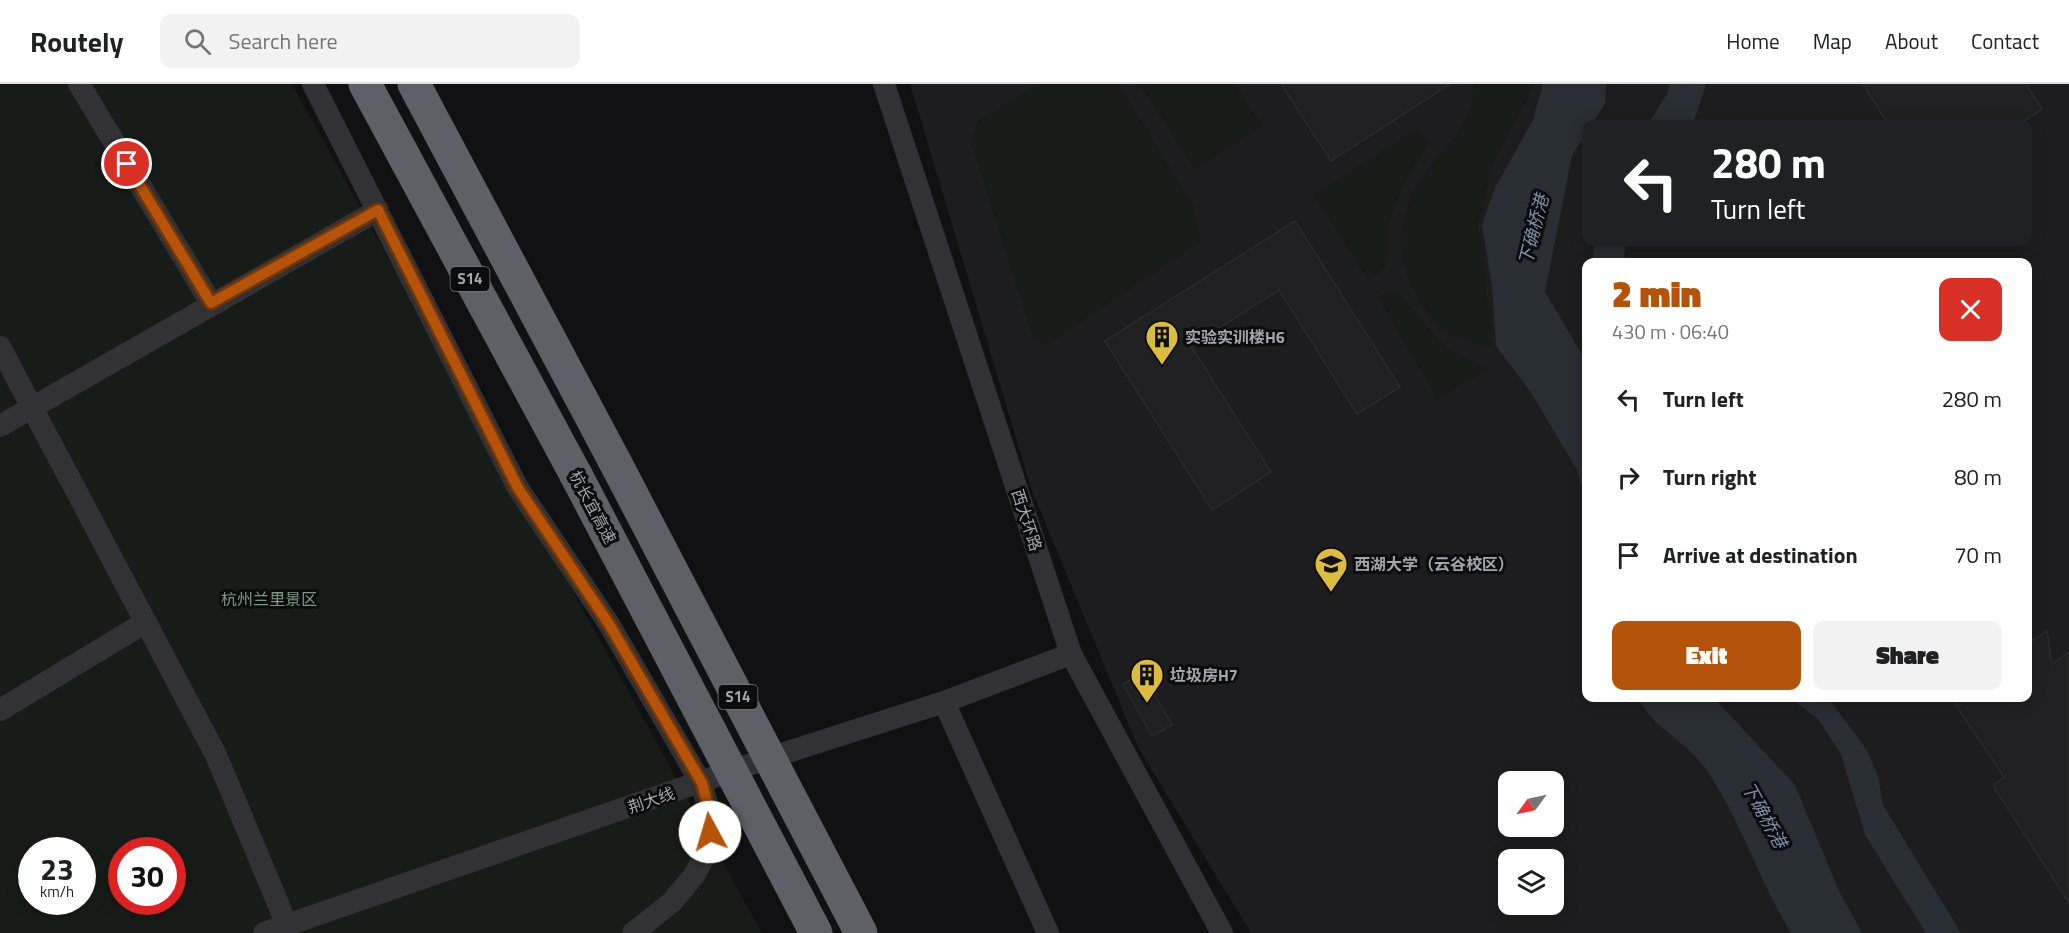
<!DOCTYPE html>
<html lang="en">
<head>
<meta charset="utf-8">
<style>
	:root { --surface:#fff; --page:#f2f2f2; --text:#202124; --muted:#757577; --line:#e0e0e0; --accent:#b45309 }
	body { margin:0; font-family:"Titillium Web","Noto Sans SC",sans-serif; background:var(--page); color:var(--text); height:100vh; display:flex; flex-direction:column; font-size:22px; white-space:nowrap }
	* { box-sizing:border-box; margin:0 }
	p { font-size:20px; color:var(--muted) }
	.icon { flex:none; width:33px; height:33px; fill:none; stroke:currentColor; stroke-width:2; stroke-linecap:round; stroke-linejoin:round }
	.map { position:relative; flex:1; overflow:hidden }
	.sheet { position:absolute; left:1582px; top:174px; width:450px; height:444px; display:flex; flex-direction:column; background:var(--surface); border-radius:12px; box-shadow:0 3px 15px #0003 }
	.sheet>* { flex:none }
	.guide { position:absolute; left:1582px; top:36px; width:450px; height:126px; border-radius:12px; box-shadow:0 3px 15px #0003; background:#202124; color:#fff; overflow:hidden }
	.needle { width:39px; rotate:237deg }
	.controls { position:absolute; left:1498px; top:687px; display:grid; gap:12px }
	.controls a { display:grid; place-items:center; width:66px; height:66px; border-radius:12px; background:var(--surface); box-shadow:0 3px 15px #0003; font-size:30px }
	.speed { position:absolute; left:18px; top:753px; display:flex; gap:12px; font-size:30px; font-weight:700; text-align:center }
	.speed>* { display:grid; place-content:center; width:78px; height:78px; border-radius:50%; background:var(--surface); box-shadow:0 3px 15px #0003; line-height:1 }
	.speed small { font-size:15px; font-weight:400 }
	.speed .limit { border:9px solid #d22; background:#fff; color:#111 }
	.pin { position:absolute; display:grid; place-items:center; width:51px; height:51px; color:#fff; margin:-26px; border:3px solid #fff; border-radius:50%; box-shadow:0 2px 6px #0007 }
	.me { position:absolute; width:66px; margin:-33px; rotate:354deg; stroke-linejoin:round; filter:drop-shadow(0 0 4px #0008) }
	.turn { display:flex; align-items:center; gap:21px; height:126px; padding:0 30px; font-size:27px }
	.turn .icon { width:78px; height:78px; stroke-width:2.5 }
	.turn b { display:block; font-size:42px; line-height:51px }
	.round { display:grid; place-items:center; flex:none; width:63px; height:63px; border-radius:12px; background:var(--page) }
	.summary { display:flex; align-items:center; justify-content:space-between; height:102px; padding:0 30px }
	h1 { font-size:36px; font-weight:800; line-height:45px; color:var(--accent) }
	.cta { display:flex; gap:12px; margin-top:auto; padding:12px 30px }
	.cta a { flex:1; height:69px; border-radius:12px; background:var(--accent); color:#fff; font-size:24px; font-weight:800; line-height:69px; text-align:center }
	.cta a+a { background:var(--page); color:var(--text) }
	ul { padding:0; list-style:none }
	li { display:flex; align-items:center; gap:18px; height:78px; padding:0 30px }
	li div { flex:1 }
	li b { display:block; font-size:22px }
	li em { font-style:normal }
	header { display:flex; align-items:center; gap:36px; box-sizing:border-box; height:84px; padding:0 30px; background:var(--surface); border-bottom:2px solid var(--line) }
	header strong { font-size:28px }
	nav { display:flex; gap:33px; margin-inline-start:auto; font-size:21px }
	.search { width:420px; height:54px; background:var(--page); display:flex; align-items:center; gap:15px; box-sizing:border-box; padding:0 21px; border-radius:12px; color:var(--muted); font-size:22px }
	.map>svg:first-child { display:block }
</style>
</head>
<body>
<header>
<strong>Routely</strong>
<div class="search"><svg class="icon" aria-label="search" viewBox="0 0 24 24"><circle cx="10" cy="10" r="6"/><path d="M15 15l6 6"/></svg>Search here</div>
<nav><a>Home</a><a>Map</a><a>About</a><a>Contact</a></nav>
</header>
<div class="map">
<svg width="2069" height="849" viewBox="0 0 2069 849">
	<rect width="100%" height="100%" fill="#111012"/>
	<path fill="#1d1d1f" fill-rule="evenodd" d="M910,0H2069V849H1251L1138,663L1031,404ZM1587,40H2028V158H1587ZM1587,178H2028V614H1587ZM1509,698H1554V742H1509ZM1509,776H1554V820H1509Z"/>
	<path fill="#171c19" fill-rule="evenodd" d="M0,0H292L762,849H0ZM32,766H82V818H32ZM122,766H172V818H122Z
		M1037,0H1119L1193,121L1200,158L1047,261L1033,254L971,58L978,37Z
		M1139,0H1235L1262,42L1195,86Z
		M1475,0H1535L1493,80L1478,140L1493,262C1465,262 1439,248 1424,224C1392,173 1394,132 1429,83C1443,65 1461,49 1469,27C1472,19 1473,9 1475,0Z
		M1416,45L1430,58L1403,101L1388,143L1387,183L1368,196L1314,111Z
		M1395,205L1446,264L1489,284L1438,316L1378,213Z"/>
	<path fill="#292d34" d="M1543,0H1606L1605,20L1592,40H1587V48L1572,72L1545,208L1587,279V421L1577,386L1530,307L1496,262L1492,202L1482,141L1495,104L1533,36Z
		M1669,0H1706L1693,40H1648L1668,8Z
		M1594,158H1625L1624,178H1593Z
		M1637,614H1714L1795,701L1839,807L1862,849H1791C1760,798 1742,740 1709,690C1695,668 1676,656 1657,639C1649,632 1643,622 1637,614Z
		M1790,614H1828L1867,666L1878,692L1883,721L1961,849H1926L1865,751L1841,670L1818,635Z"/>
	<path fill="#212123" stroke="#2b2b2d" stroke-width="1.5" d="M1281,0H1450L1331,77Z
		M1863,0H2026L2042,25L2020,40H1888Z
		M1295,137L1400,303L1357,330L1279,206L1191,262L1271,388L1212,426L1105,257Z
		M2047,547L2052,580L2069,568V819L1993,702L2004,693L1951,614H2028V559Z
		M1142,589L1172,641L1152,652L1123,600Z"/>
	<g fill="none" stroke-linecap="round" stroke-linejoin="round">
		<path stroke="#323236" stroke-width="22" d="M79,0L211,219
			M313,0L518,404L609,540L701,699L711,732L709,763L695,790L672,818L633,849
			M884,0L1071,570L1222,849
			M0,263L216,671L287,841
			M0,342L378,126
			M944,618L1048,849
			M0,626L146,538
			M264,849L769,674L944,618L1071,570"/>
		<path stroke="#5f6067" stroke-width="33" d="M365,0L576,391
			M414,0L614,376"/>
		<path stroke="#5f6067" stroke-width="33" d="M614,376L861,849
			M576,391L816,849"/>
	</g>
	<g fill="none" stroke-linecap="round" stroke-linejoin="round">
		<g stroke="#753606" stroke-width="15">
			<path id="route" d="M127,80L211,219L378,126L518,404L609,540L702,699L711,732L710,748"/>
		</g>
		<use href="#route" stroke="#b45309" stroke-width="10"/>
	</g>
	<defs>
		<g id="building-pin" transform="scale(1.725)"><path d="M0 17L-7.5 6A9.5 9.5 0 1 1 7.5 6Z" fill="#dbbc3f" stroke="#0c0c0d"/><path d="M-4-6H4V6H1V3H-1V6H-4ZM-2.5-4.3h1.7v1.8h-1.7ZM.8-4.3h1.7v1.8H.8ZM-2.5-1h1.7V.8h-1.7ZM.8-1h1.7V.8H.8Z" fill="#111"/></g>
		<g id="university-pin" transform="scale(1.725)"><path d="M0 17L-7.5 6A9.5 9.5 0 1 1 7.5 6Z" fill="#dbbc3f" stroke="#0c0c0d"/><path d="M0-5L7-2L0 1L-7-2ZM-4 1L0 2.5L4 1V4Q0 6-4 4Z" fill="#111"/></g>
	</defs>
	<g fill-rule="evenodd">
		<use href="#building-pin" x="1162" y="253"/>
		<use href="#university-pin" x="1331" y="480"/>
		<use href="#building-pin" x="1147" y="591"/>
	</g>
	<g text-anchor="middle" stroke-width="6" stroke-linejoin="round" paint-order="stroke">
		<g fill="#0c0c0d" stroke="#767880" stroke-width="1.5">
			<rect x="450.5" y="183" width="39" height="24" rx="4.5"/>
			<rect x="718.5" y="601" width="39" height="24" rx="4.5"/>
		</g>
		<g font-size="15" font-weight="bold" fill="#a3a6b1">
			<text x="470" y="200">S14</text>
			<text x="738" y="618">S14</text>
		</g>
		<g font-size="16" font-weight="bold" fill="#a3a6b1" stroke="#0c0c0d" text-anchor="start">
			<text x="1185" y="259">实验实训楼H6</text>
			<text x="1354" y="486">西湖大学（云谷校区）</text>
			<text x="1170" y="597">垃圾房H7</text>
		</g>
		<g font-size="16" fill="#a3a6b1" stroke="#0c0c0d">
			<text transform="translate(593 423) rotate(62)" y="6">杭长宜高速</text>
			<text transform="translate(1027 436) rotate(72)" y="6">西大环路</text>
			<text transform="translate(651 716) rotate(-19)" y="6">荆大线</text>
		</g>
		<g font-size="16" fill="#7c9a82" stroke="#0c0c0d">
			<text x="269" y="521">杭州兰里景区</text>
		</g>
		<g font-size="18" font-style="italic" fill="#7e8fa9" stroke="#0c0c0d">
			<text transform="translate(1534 146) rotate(-76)" y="6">下确桥港</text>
			<text transform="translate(1764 731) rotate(61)" y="6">下确桥港</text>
		</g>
	</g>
</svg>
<div class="controls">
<a><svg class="needle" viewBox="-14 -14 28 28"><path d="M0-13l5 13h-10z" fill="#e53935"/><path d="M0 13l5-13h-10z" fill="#757577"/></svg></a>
<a><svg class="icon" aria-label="layers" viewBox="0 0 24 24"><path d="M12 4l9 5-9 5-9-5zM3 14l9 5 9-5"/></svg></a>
</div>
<div class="speed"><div>23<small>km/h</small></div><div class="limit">30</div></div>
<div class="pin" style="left:127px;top:80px;background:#d93025"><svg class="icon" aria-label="arrive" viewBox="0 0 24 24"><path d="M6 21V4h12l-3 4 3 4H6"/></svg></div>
<svg class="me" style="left:710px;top:748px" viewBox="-20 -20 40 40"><circle r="19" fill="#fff"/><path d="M0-13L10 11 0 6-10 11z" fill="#b45309"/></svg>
<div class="guide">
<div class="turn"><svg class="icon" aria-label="left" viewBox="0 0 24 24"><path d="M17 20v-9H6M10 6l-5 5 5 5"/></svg><div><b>280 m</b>Turn left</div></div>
</div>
<section class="sheet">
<div class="summary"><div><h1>2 min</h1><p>430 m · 06:40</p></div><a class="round" style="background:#d93025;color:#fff"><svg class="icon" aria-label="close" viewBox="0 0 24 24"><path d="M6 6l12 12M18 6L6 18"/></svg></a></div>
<ul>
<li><svg class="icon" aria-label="left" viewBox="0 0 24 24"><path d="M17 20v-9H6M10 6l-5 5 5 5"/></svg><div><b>Turn left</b></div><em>280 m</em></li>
<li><svg class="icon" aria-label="right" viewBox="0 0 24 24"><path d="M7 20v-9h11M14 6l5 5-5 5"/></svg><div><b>Turn right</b></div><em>80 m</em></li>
<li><svg class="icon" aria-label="arrive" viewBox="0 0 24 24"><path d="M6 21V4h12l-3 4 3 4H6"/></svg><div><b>Arrive at destination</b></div><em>70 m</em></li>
</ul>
<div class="cta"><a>Exit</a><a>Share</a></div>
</section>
</div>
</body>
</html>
